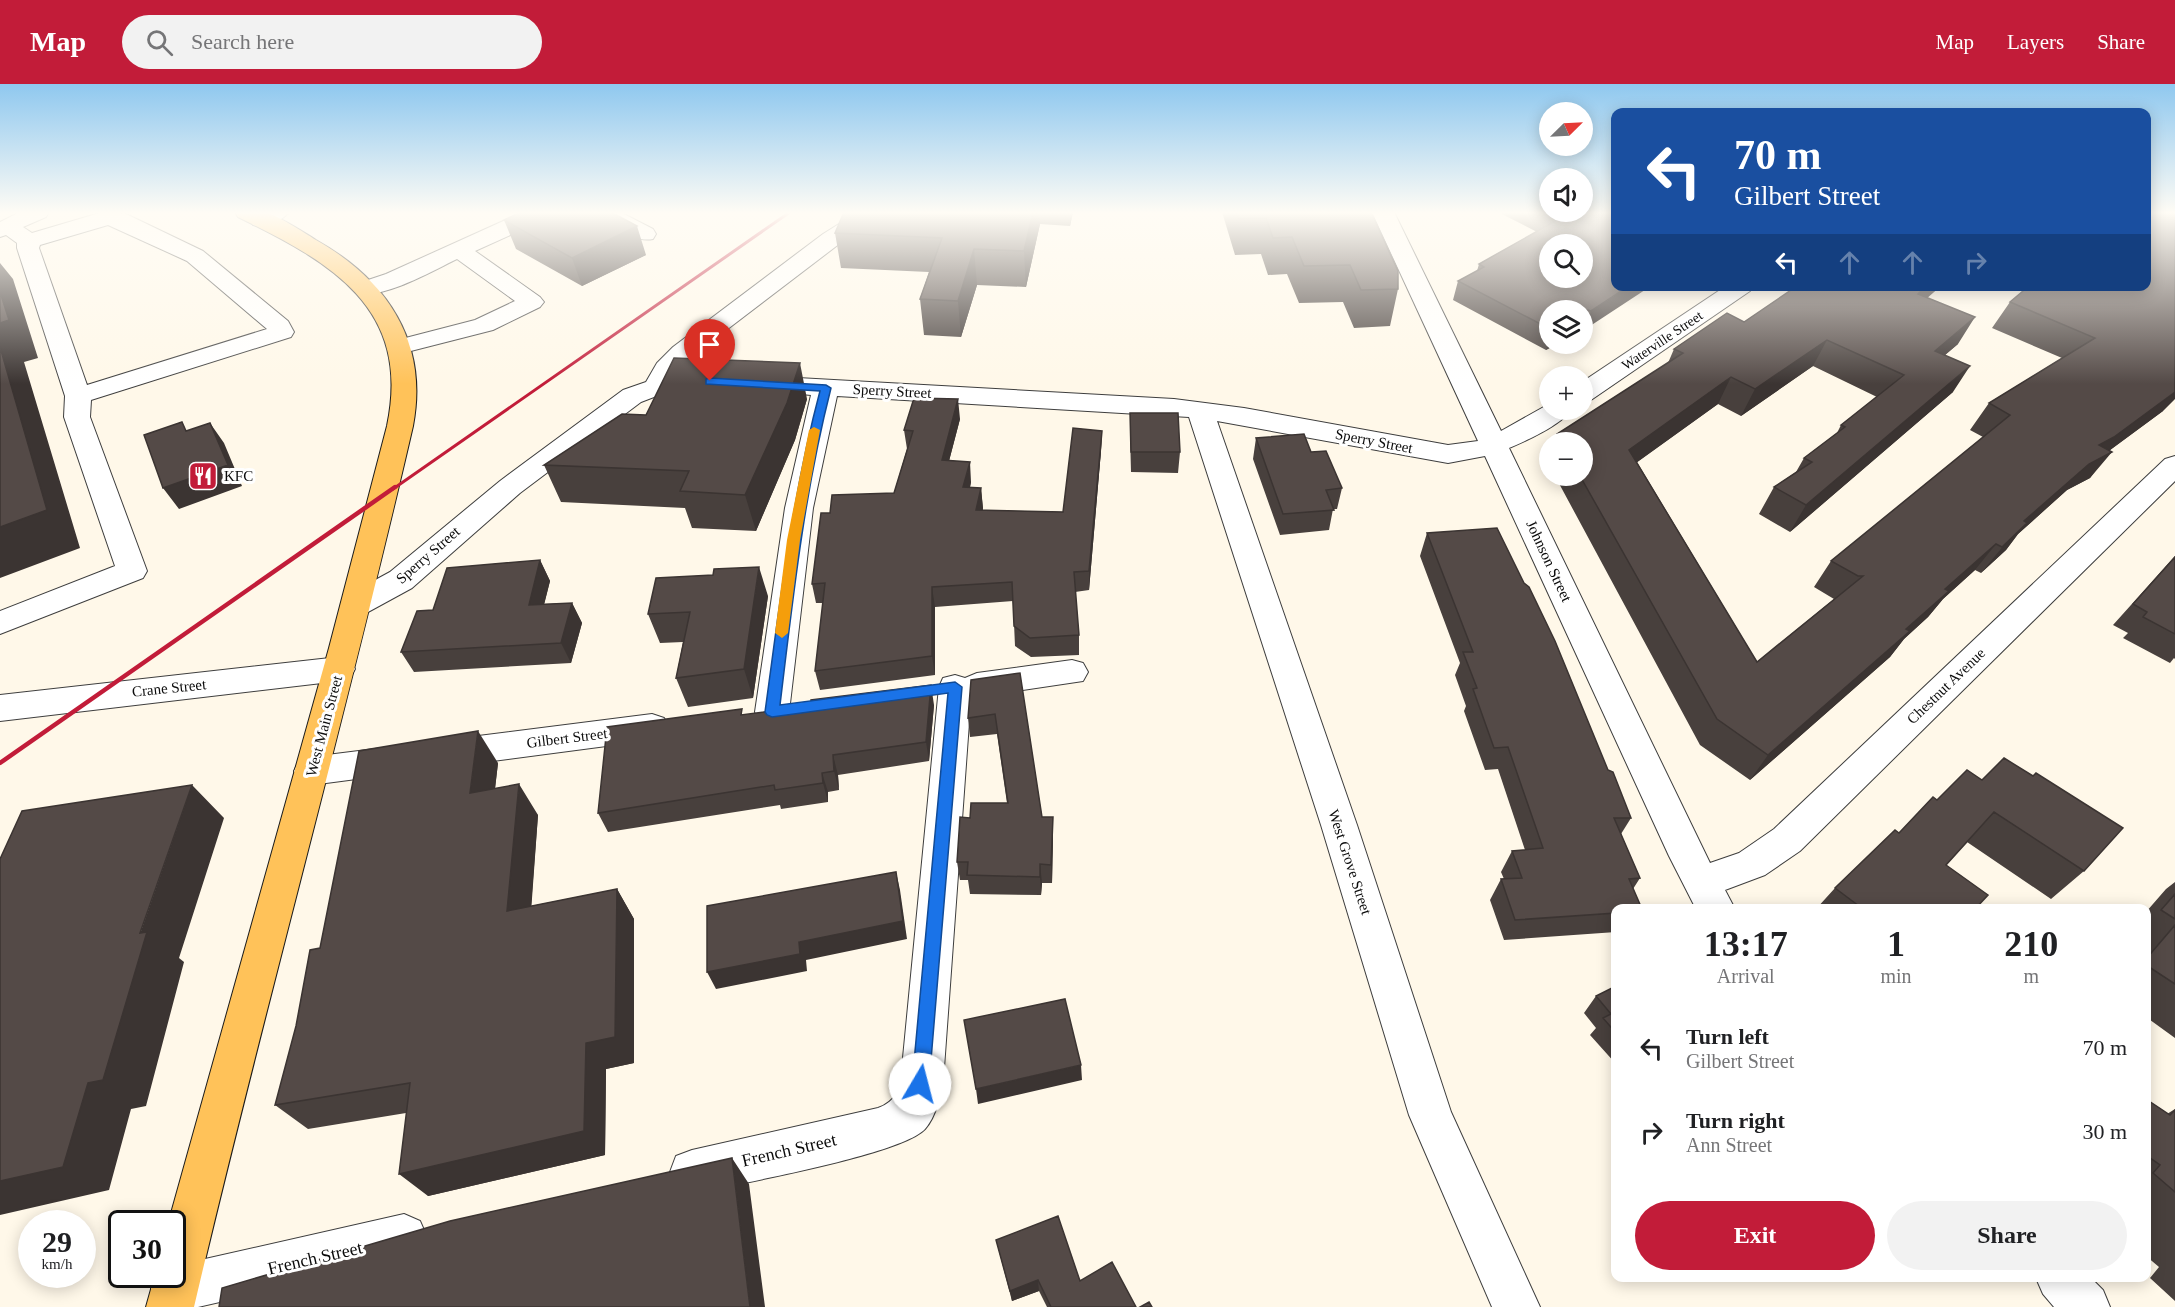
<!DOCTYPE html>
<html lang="en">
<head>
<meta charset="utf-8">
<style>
	:root { --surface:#fff; --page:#f2f2f2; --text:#202124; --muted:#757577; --accent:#c21c39 }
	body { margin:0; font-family:Georgia,serif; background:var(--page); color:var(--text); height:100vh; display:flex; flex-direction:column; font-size:22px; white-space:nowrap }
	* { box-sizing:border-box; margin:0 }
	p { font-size:20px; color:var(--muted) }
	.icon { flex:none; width:33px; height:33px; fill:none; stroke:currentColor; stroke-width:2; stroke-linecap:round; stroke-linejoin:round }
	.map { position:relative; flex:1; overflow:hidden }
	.drawer { position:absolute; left:1611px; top:820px; width:540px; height:378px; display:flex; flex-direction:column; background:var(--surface); border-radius:12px; box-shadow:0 3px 15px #0003 }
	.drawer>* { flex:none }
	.hud { position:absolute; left:1611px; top:24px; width:540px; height:183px; border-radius:12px; box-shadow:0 3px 15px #0003; background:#1a4fa0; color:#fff; overflow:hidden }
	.needle { width:39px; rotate:66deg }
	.controls { position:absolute; left:1539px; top:18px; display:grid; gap:12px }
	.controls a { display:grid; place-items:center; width:54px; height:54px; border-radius:50%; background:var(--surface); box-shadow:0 3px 15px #0003; font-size:30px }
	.speed { position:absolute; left:18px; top:1126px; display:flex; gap:12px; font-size:30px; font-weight:700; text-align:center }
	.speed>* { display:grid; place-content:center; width:78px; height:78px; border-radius:50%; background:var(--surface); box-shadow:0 3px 15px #0003; line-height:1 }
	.speed small { font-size:15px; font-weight:400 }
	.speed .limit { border:3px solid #111; border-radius:9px; background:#fff; color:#111 }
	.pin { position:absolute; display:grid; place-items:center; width:51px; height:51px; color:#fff; margin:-62px -26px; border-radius:50% 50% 50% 0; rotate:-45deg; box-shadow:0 0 6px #0007 }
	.pin .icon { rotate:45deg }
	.me { position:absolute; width:66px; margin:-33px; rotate:8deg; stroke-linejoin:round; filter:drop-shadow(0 0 4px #0008) }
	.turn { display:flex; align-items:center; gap:21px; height:126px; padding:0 24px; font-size:27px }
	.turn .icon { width:78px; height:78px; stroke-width:2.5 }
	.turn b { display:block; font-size:42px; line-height:51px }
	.lanes { display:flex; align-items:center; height:57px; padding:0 24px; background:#0003; justify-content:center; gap:30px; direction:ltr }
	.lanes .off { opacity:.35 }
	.eta { display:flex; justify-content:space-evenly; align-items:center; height:102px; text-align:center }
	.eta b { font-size:36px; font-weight:800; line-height:42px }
	.cta { display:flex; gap:12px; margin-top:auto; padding:12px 24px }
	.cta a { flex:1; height:69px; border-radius:36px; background:var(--accent); color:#fff; font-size:24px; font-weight:800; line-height:69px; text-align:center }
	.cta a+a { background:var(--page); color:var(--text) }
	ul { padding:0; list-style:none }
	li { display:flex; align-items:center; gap:18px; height:84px; padding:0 24px }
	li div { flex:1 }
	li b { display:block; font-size:22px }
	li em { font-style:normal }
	header { display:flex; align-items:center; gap:36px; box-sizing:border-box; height:84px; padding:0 30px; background:var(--accent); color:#fff }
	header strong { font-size:28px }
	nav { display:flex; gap:33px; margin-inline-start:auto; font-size:21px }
	.search { width:420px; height:54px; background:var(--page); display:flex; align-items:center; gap:15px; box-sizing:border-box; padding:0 21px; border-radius:33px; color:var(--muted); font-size:22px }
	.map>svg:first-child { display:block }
</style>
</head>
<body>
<header>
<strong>Map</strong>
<div class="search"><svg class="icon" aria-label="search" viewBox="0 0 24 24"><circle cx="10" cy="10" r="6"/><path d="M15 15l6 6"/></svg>Search here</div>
<nav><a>Map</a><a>Layers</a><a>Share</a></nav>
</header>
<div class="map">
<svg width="2175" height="1223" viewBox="0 0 2175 1223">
	<rect width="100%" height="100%" fill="#fff8e9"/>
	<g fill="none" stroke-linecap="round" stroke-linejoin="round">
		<g stroke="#3e3e3e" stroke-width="2">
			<path id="minor" d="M20,128H49L46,133L23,143L32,149L103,128L126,130L203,167L288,237L294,248L291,253L91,316L90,333L147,487L143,494L0,550V527L115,482L64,333L65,312L17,164V159L6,151L0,153V138ZM108,141L187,177L267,245L87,301L39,164L40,161Z
				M260,128H289C281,138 265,144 253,141L250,136Z
				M523,128H553L550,133L475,167L540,213L544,218L540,223L493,246L399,270L390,268L387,263L390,258L475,236L515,217L457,175C434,186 384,215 359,209L355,204L359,199L386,190Z
				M591,128H620L653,145L656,150L653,155C634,159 611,141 594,133Z
				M858,128H885L882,133L839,160L691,273L675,291L705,289L714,292L718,297L714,302L667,308L641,318L520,409L412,504L368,528L357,531L346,528L342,520L346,512L390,488L500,397L623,306L646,298L657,279L673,263L823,150Z
				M1372,128H1394L1501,347L1549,320L1550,326H1571C1561,341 1526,357 1509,364L1710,779L1739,769L1774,745L2165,375L2175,372V397L1800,767L1765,791L1725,806L1735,825H1696L1669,772L1485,372L1448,379L1217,337L1357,741L1451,1028L1540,1223H1492L1409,1031L1321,741L1189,333L837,312L813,424L789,628L784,637L772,641L760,637L755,628L785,424L811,311L751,305L747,300L751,295L760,292L1174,315L1244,324L1448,361L1478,357Z
				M1726,202H1753L1750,207L1591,316L1582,318V298Z
				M339,573L350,576L355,585L350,594L339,597L0,637V611Z
				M1072,576L1083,579L1088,588L1083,597L977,613L971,611L944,984C941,1004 939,1029 925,1045C901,1071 735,1100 692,1110L676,1104L670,1088L676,1072L692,1066L878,1024C898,1017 899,1003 902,984L939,603L943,594L955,591L965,594L977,589Z
				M652,630L664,634L669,643L664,652L652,656L311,701L299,697L294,687L299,677L311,673Z
				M404,1130L420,1137L427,1153L420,1169L404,1176L198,1223H161L157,1222L151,1205L156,1191H172L174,1182Z
				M2036,1194H2091L2103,1206L2110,1223H2054L2043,1210Z"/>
		</g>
		<g stroke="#1c1c1c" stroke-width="2">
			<path id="major" d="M235,128C244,128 255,127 263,128C278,131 303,148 316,156C387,196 429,258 413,342C345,637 263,928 194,1223H146L155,1191H172V1140H168L329,564L387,342C412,223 330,178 238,133Z"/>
		</g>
		<use href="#minor" fill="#fff" fill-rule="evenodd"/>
		<use href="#major" fill="#ffc259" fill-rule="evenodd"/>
		<path stroke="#c21c39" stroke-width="3" d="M393,405L790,128"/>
		<path stroke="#c21c39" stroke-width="4.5" d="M0,679L395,403"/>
	</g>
	<path fill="#48403d" d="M844,128H1073L1070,142L1040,140L1026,203L977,201L961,253L924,251L920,215L929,188L841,184L835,149Z
		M1222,128H1371L1398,205L1390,242L1354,244L1343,218L1299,219L1287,190L1268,191L1261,170L1235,171Z
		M1498,128H1616V202L1584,246L1582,245V226H1550V260H1557L1546,266L1453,216L1458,197L1477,187L1479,180L1537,148Z
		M504,136L646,171L582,202L516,165Z
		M2146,202L2163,327L2110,366L2090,394L2067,406L2018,450L2006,466L1981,489L1975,486L1943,515L1928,533L1904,555L1890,573L1750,696L1700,661L1555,392H1582V358H1554L1557,350L1668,279L1674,265L1744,238L1928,214L1958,260L1945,271L1953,308L1790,448L1759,430L1774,403L1796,388L1804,374L1837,349L1841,341L1877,313L1813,282L1741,332L1718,320L1637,378L1757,578L1834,515L1814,503L1831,477L1983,353L1970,346L1989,319L2062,274L1992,244L2010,218Z
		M807,315L795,356L756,447L692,444L685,424L561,418L544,381L646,331Z
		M1130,329L1180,368L1178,389L1131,388L1130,350Z
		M960,335L949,377L971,398L970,404H981L983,426L1063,428L1102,347L1101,367L1089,506L1075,508L1079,551V571L1031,573L1015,562L1013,517L935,523V591L820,606L815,587L823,519H816L812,500L830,429L894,409L907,365L904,346Z
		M1256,354L1311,368L1342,404L1337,425H1333L1329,446L1280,451L1253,375Z
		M1427,449L1608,686L1631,734L1621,750L1640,794L1633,805L1616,825V848L1504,856L1490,816L1501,795H1504L1501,788L1512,767L1525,766L1498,685L1485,686L1464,627L1466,622L1455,591L1460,579L1420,472Z
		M2175,472V575L2174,574L2170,579L2123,554L2128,549L2113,541Z
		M540,476L550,497L544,520L572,519L582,539L571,579L414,588L401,568L433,526Z
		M768,512L753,614L688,623L676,594L683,558L660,559L648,530Z
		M1020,589L1042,733H1053V752L1052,799H1042L1041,811L970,810L968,796H960L957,778L970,734L1007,719L997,650L970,653L968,634Z
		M934,621L929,677L838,691L839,706L828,708V718L781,725L780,721L608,748L598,729L744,631Z
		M498,679L495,704L538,731L531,822L617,805L634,835V979L606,985L605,1071L428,1112L406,1029L308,1045L275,1021L320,864Z
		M1982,696L2084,787L2051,815L1967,758L1946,781L1975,825H1816L1835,804L1937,716Z
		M2175,798V954L2146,933V828L2166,805Z
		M1616,902V980L1590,951L1596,944L1584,929L1596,912Z
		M2146,1015L2167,1030L2175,1025V1217L2150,1194L2159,1183L2146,1172V1148L2150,1144L2146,1141Z
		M996,1156L1080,1197L1136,1223H1047L1039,1207L1012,1217Z"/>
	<path fill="#3b3432" d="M1033,128H1039L1040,140L1026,203L1024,167Z
		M1070,128H1073L1070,142Z
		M637,142L646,171L582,202L572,174Z
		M974,165L977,201L961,253L958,217Z
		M0,179L13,195L38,274L24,278L80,464L0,494Z
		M1629,202H1651L1584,246L1591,227Z
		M1926,202H1941L1902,236L1918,210Z
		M1588,226L1582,242V229Z
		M1975,233L1958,260L1919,293L1935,267Z
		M1550,255V260H1557L1546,266Z
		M1827,256L1813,282L1741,332L1755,305Z
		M800,279L807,315L795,356L756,447L745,411Z
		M1970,282L1953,308L1790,448L1806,421Z
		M1731,293L1718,320L1618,392L1629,366Z
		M2175,308V315L2163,327L2098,375L2112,368L2090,394L2067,406L2018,450L2006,466L1981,489L2024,437L2099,361Z
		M958,315L960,335L944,396L942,376Z
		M210,339L224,359L242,402L179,425L163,404Z
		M1102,347L1101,367L1089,506V487Z
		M970,378L971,398L965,423L963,403Z
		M981,404L983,424L978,445L976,426Z
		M1996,460L1975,486L1943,515L1928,533L1904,555L1890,573L1750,696L1768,671L1945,505Z
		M540,476L550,497L539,541L529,521Z
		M759,483L768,512L753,614L744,585Z
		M932,503L935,523V591L932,572Z
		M572,519L582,539L571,579L561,559Z
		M931,601L934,621L929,677L926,658Z
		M478,647L498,679L491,740L470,709Z
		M833,671L838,691L839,706L834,687Z
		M822,689L828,708V718L823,699Z
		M519,700L538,731L529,856L507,827Z
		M192,701L224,734L179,874L184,878L146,1022L131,1025L109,1106L0,1131V1097L88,999Z
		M1053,733V752L1052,799L1051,781Z
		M1040,780L1042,799L1041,811L1040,793Z
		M896,788L900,806L907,855L806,876L807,887L716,905L707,888L799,858Z
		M617,805L634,835V979L606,985L605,1071L428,1112L399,1090L586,959Z
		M1081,981L1082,996L978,1020L976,1005Z
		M732,1074L749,1100L765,1223H750Z
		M1038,1196L1039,1207L1012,1217L1010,1207Z"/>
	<path fill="#544a47" stroke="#3b3432" stroke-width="1.5" fill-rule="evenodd" d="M521,128H611L637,142L572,174L504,136Z
		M844,128H1033L1024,167L974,165L958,217L920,215L942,154L835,149Z
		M1237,128H1371L1398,187V205L1361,206L1350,181L1304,182L1292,153L1273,154L1266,134L1238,135Z
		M1541,128H1616V202H1629L1591,227L1588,226L1582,229V226H1550V245L1458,197L1484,183L1479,180L1557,136ZM1550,160H1582V194H1550Z
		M2146,128H2175V308L2114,353L2099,361L2112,368L2089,380L2024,437L2027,439L2002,463L1996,460L1945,505L1949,507L1906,545L1910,547L1768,671L1717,635L1580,392H1582V358H1562L1557,350L1683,269L1674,265L1727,229L1744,238L1797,202H1926L1918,210L1975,233L1935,267L1970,282L1806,421L1774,403L1812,378L1804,374L1845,343L1841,341L1904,291L1827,256L1755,305L1731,293L1629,366L1757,578L1863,492H1858L1831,477L2010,331L1989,319L2095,254L2010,218L2029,202H2146Z
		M0,208L9,236L0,239Z
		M0,263L47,426L0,443Z
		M674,274L800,279L787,319L745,411L680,407L689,387L544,381L622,330L646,331Z
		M914,314L958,315L942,376L970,378L963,403L981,404L976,426L1063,428L1073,344L1102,347L1089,487L1074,488L1079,551L1030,554L1014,542L1012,498L932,503V572L815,587L825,499L812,500L821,429H830L832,411L894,409L913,347L904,346Z
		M1130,329H1178L1180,368H1131Z
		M182,338L186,347L210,339L228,381L163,404L144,351Z
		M1304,350L1311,368L1326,367L1342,404L1326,406L1334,426L1283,430L1256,354Z
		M1497,444L1524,499L1529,503L1555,557L1608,686L1613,688L1631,734H1614L1640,794L1629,795L1642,825H1616V829L1515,836L1501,795L1522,794L1512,767L1543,764L1508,663L1494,664L1473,605L1477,604L1463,568H1473L1427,449Z
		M2175,473V550L2143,533L2147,528L2133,520Z
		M540,476L529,521L572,519L561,559L401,568L417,527L433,526L447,484Z
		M759,483L744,585L676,594L690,528L648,530L656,494L713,491L714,485Z
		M1020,589L1042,733H1053L1051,781L1040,780V793L967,791L968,778H957L960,733L970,734L971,719H1008L995,630L968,634L971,596Z
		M931,601L926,658L833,671L834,687L822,689L823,699L775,706L774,701L598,729L607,643L742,625L741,631L811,622V616Z
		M478,647L470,709L519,700L507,827L617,805L615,953L586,959L584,1047L399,1090L410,999L275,1021L296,942L310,866L320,864L359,667Z
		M2004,674L2033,692L2036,689L2123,744L2084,787L1994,728L1946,781L1988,811L1975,825H1863L1835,804L1895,746L1899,749L1933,713L1937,716L1967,686L1982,696Z
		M192,701L140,849L147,848L103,996L88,999L63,1083L0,1097V775L22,727Z
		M896,788L903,837L799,858L800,870L707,888V822Z
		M2175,810V835L2161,826Z
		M2175,841V900L2146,881V875Z
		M1616,902V949L1603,934L1611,930L1596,912Z
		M1065,915L1081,981L976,1005L964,936Z
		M2146,1015L2170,1031L2175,1026V1108L2153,1089L2160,1081L2146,1071Z
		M732,1074L750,1223H219L222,1204L450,1137Z
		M1058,1132L1080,1197L1112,1178L1136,1223H1051L1038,1196L1010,1207L996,1156Z
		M1149,1218L1152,1223H1140Z"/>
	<linearGradient id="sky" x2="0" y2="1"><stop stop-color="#8fc8ef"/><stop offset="0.43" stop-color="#fffcf5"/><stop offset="1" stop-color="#fffcf5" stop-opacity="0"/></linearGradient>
	<rect width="2175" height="300" fill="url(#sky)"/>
	<path fill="#1a73e8" stroke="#114b97" stroke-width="1.5" d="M710,294L826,301L831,304C804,410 793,513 780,621L955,598L962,603L929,1000L927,1006L920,1008L914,1006L912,1000L948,609L772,633L767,631L765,628C780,519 792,412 820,307L706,300V295Z"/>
	<path fill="#f59e0b" d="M814,343L820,346L800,456L788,549L782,554L775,549L787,456L809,346Z"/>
	<defs>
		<g id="restaurant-square" transform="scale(1.5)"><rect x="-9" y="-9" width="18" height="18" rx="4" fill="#c21c39" stroke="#fff"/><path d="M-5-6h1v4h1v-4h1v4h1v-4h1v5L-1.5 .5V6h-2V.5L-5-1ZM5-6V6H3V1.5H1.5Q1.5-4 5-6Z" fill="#fff"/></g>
	</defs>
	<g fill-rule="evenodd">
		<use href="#restaurant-square" x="203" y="392"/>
	</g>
	<g text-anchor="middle" stroke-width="6" stroke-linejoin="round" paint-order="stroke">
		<g font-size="14" fill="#0b0b0b" stroke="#fff">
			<text transform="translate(1662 256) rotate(-34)" y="5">Waterville Street</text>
		</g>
		<g font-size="15" fill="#0b0b0b" stroke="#fff">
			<text transform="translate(892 307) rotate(3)" y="5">Sperry Street</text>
			<text transform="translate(1374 357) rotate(11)" y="5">Sperry Street</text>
			<text transform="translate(428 471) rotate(-41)" y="5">Sperry Street</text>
			<text transform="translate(1549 477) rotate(65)" y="5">Johnson Street</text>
			<text transform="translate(1946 602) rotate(-44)" y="5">Chestnut Avenue</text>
			<text transform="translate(169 604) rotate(-6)" y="5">Crane Street</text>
			<text transform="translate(324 642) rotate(-75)" y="5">West Main Street</text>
			<text transform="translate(567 654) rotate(-7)" y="5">Gilbert Street</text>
			<text transform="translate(1350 778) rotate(72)" y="5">West Grove Street</text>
		</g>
		<g font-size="15" fill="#0b0b0b" stroke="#fff" text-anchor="start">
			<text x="224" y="397">KFC</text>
		</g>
		<g font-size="18" fill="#0b0b0b" stroke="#fff">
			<text transform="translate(789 1066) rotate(-13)" y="6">French Street</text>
			<text transform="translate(315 1174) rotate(-13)" y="6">French Street</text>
		</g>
	</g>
</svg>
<div class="controls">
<a><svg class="needle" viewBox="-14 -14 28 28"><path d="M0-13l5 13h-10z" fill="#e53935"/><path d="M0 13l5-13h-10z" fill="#757577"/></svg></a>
<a><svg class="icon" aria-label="sound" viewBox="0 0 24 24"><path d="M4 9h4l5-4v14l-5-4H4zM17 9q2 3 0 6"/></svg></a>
<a><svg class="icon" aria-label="search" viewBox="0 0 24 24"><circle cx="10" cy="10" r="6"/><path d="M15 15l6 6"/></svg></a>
<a><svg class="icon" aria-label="layers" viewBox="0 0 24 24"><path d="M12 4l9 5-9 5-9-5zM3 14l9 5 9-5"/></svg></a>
<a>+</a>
<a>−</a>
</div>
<div class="speed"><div>29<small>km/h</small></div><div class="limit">30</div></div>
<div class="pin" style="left:710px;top:297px;background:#d93025"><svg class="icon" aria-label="arrive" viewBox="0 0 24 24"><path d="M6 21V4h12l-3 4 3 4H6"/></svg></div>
<svg class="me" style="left:920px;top:1000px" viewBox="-20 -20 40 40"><circle r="19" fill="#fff"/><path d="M0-13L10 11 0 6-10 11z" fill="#1a73e8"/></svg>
<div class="hud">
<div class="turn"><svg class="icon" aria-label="left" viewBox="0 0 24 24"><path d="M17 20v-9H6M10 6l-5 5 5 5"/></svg><div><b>70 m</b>Gilbert Street</div></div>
<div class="lanes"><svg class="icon" aria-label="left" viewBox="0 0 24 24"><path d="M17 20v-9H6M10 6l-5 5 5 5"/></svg><svg class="icon off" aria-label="ahead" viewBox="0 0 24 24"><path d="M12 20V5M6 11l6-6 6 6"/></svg><svg class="icon off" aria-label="ahead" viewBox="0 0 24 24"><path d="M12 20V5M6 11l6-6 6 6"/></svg><svg class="icon off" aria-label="right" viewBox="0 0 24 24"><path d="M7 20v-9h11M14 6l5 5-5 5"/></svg></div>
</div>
<section class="drawer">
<div class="eta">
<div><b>13:17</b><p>Arrival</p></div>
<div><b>1</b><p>min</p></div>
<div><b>210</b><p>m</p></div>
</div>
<ul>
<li><svg class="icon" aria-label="left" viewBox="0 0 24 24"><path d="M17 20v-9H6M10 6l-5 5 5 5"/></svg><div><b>Turn left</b><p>Gilbert Street</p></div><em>70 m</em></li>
<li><svg class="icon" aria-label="right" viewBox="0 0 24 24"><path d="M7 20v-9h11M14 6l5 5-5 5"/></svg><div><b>Turn right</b><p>Ann Street</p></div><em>30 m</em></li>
</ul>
<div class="cta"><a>Exit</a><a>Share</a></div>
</section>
</div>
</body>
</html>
